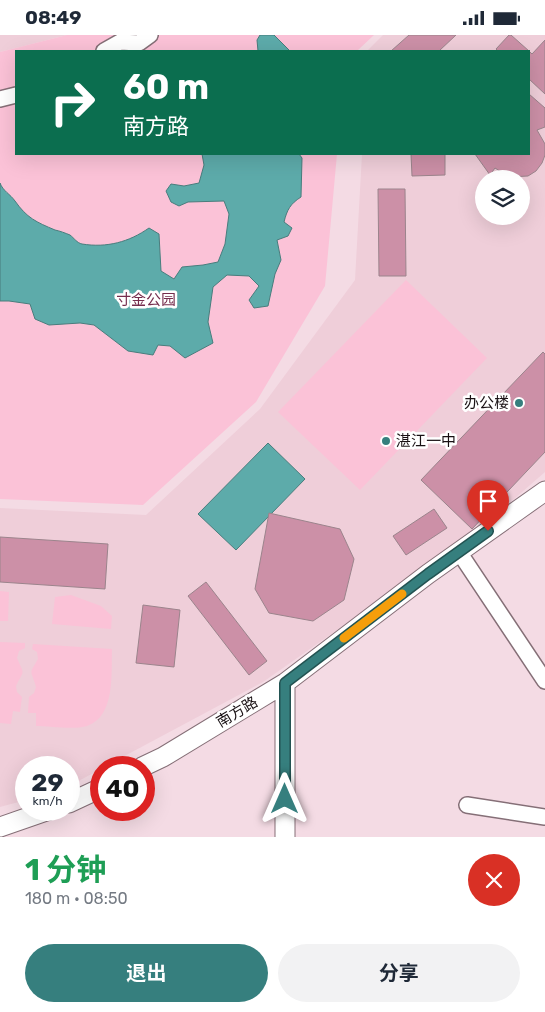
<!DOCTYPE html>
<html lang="zh">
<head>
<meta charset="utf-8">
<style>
	:root { --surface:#fff; --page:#f2f2f3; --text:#1f2937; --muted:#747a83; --accent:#367f7e }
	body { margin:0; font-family:Rubik,"Noto Sans SC",sans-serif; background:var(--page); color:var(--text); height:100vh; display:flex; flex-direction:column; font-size:19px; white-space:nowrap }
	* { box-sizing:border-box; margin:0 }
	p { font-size:16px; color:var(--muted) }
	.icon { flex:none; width:28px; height:28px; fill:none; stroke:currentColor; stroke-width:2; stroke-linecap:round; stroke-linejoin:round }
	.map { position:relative; height:802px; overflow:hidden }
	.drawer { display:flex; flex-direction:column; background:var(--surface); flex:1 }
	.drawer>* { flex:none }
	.guide { position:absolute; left:15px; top:15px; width:515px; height:105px; border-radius:0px; box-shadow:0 5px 20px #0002; background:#0b6e4f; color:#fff; overflow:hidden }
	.buttons { position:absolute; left:475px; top:135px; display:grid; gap:10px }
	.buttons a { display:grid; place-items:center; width:55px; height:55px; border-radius:50%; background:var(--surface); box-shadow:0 5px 20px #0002; font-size:25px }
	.speed { position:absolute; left:15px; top:721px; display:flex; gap:10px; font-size:25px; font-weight:700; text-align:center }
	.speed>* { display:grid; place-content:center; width:65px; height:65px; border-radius:50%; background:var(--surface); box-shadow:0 5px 20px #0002; line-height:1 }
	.speed small { font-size:12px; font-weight:400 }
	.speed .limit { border:8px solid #d22; background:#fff; color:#111 }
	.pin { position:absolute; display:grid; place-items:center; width:42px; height:42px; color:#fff; margin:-51px -21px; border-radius:50% 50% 50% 0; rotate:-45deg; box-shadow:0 0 5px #0007 }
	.pin .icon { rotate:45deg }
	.me { position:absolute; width:55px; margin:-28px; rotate:0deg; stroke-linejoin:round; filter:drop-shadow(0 0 4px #0008) }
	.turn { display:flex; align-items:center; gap:18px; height:105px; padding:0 25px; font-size:22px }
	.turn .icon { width:65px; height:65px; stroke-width:2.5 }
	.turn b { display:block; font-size:35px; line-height:42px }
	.round { display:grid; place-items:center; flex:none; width:52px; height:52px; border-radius:26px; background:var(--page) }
	.summary { display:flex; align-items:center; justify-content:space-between; height:85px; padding:0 25px }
	h1 { font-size:30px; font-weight:700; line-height:38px; color:#1e9e55 }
	.button { display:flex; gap:10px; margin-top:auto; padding:10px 25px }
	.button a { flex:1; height:58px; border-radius:30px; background:var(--accent); color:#fff; font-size:20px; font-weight:700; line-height:58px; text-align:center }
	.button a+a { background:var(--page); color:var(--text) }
	.status { display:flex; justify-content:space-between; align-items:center; height:35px; padding:0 25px; background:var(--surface); direction:ltr }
	.status svg { height:14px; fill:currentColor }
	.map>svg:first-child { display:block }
</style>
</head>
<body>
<div class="status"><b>08:49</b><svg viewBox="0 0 49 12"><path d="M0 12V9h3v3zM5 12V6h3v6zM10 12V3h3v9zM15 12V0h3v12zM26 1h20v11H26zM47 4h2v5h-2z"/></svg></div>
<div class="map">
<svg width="545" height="802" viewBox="0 0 545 802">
	<rect width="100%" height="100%" fill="#f4dbe4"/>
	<path fill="#efced9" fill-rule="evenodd" d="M0,0H67L0,17Z
		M383,0H545V437L475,498L263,647L104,732H101V734L69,751V732H26V765L0,772V473L146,480L260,374L355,245L362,119H529V16H367ZM484,144H521V181H484Z"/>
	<path fill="#fbc2d7" d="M67,0H374L357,16H16V119H337L325,251L256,367L143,470L0,464V17Z
		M406,245L487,323L360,455L278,377Z
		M0,556L9,557L8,586H0Z
		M71,560L101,571L112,581L111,594L52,589L55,562Z
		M0,607L25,608V613L19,616L17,623C25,641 24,634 16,651L17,657L22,662L20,677L13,676L11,689L0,688Z
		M33,609L112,614C111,637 116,681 87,691C73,695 50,691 36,691V678H28L29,662L34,658L36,652C31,634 28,641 38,624L37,617L32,614Z"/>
	<path fill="#5dabaa" stroke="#497d7d" d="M260,0H274L290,16H258L257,5Z
		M202,119H299L302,123L301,162C290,169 287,175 284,187L292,193L288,201L277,205L281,225L275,239L268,271L254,273L249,265L259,251L249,241L227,240L213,252L208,287L213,308L185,323L170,311L158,310L153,320L128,316L94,290L80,288L49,290L35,284L30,269L9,266H0V148C3,156 10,159 15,166C27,183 36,187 55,195C60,196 65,198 70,200C74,203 77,208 82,209C107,213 129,207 149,193L159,199L161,236L174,244L182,232L203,230L218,227L225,209L229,179L224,166L188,167L179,171L171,167L166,156L171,149L184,151L199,148L204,130Z
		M268,408L305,444L236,515L198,479Z"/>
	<path fill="#cc90a7" stroke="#9b848c" d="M409,0H456L439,16H391Z
		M509,0H511L529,16H498L496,14Z
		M545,5V59L529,44V16L532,19Z
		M529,59L545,73V92L537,95L545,109V120L542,128L536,136L528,141L509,142L495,133L490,140L475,119H529Z
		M411,119H445V140L412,141Z
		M378,154H405L406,241H379Z
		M543,317L545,319V417L472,494L421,445Z
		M434,474L447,493L406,520L393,501Z
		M269,478L340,494L354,524L344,565L313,586L269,578L255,554Z
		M0,502L108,509L105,554L0,547Z
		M206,547L267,626L249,640L188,561Z
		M143,570L180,575L174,632L136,628Z"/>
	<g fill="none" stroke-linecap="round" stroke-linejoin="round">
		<g stroke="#856f77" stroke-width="18">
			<path id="minor" d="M104,16L120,7L139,8L150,0
				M0,64L16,60
				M459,517L545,646
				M467,770L545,782"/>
		</g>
		<g stroke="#856f77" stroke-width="21">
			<path id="tertiary" d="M285,648V802
				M142,732L163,722L285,648L428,539L545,456
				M69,768L101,753
				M0,792L49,775"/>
		</g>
		<use href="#minor" stroke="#fff" stroke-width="15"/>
		<use href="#tertiary" stroke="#fff" stroke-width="19"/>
	</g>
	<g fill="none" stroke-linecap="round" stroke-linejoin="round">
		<g stroke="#235352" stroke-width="12">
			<path id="route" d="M285,764V648L428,539L488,496"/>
		</g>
		<use href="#route" stroke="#367f7e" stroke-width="9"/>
		<path stroke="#f59e0b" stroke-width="9" d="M344,603L402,559"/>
	</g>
	<g fill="#367f7e" stroke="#fff" stroke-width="2">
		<circle cx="519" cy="368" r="5"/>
		<circle cx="386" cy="406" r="5"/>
	</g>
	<g text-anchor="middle" stroke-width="5" stroke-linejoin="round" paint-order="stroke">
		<g font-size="15" fill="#752d4d" stroke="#fff">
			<text x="146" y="270">寸金公园</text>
		</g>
		<g font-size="15" fill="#191114" stroke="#fff" text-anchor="end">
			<text x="509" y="373">办公楼</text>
			<text x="396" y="411" text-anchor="start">湛江一中</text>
		</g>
		<g font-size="15" fill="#191114" stroke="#fff">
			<text transform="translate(237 677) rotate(-31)" y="5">南方路</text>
		</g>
	</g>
</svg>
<div class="buttons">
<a><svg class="icon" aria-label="layers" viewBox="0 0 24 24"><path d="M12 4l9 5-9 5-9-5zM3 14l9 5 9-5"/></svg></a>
</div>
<div class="speed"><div>29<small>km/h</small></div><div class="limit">40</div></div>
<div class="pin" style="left:488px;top:496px;background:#d93025"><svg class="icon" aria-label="arrive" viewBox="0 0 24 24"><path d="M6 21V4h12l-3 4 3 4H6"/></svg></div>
<svg class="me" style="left:285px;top:764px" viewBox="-20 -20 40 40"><path d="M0-17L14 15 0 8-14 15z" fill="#367f7e" stroke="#fff" stroke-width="4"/></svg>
<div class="guide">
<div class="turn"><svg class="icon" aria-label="right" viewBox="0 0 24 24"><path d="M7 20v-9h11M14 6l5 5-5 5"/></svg><div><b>60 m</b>南方路</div></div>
</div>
</div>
<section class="drawer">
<div class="summary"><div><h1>1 分钟</h1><p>180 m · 08:50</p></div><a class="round" style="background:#d93025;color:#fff"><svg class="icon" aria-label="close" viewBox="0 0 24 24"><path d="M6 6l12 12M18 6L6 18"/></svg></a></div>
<div class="button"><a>退出</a><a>分享</a></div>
</section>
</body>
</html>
